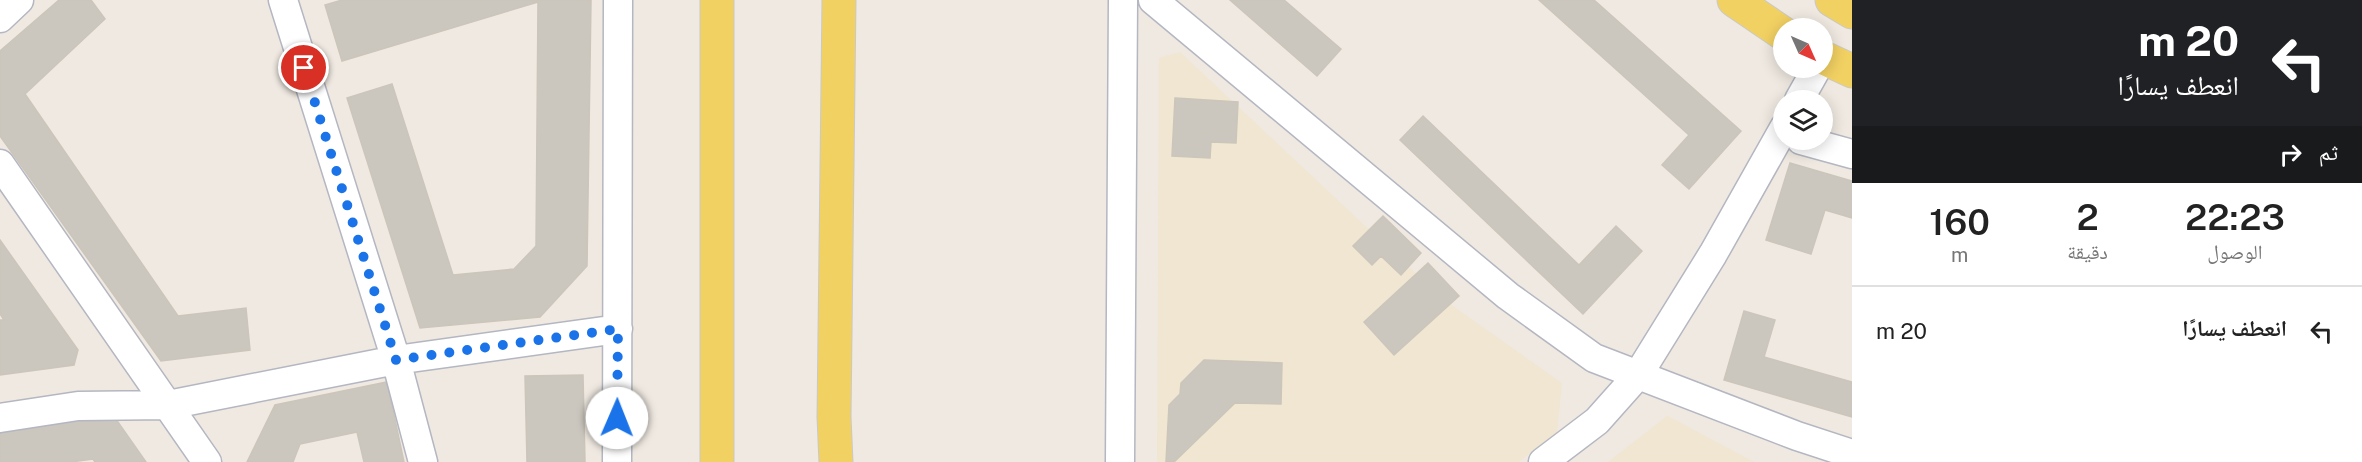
<!DOCTYPE html>
<html lang="ar">
<head>
<meta charset="utf-8">
<style>
	:root { --surface:#fff; --page:#f6f6f6; --text:#222; --muted:#767676; --line:#e0e0e0 }
	body { margin:0; font-family:"Public Sans","Noto Naskh Arabic",sans-serif; background:var(--page); color:var(--text); direction:rtl; height:100vh; display:flex; flex-direction:column; font-size:22px; white-space:nowrap }
	* { box-sizing:border-box; margin:0 }
	p { font-size:20px; color:var(--muted) }
	.icon { flex:none; width:33px; height:33px; fill:none; stroke:currentColor; stroke-width:2; stroke-linecap:round; stroke-linejoin:round }
	.map { position:relative; flex:1; overflow:hidden; direction:ltr }
	.details { display:flex; flex-direction:column; background:var(--surface); width:510px }
	.details>* { flex:none }
	.banner { background:#202124; color:#fff; overflow:hidden }
	.needle { width:39px; rotate:135deg }
	.buttons { position:absolute; left:1773px; top:18px; display:grid; gap:12px }
	.buttons a { display:grid; place-items:center; width:60px; height:60px; border-radius:50%; background:var(--surface); box-shadow:0 3px 15px #0003; font-size:30px }
	.pin { position:absolute; display:grid; place-items:center; width:51px; height:51px; color:#fff; margin:-26px; border:3px solid #fff; border-radius:50%; box-shadow:0 2px 6px #0007 }
	.me { position:absolute; width:66px; margin:-33px; rotate:1deg; stroke-linejoin:round; filter:drop-shadow(0 0 4px #0008) }
	.turn { display:flex; align-items:center; gap:21px; height:126px; padding:0 24px; font-size:27px }
	.turn .icon { width:78px; height:78px; stroke-width:2.5 }
	.turn b { display:block; font-size:42px; line-height:51px }
	.then { display:flex; align-items:center; height:57px; padding:0 24px; background:#0003; gap:12px; font-size:22px }
	.eta { display:flex; justify-content:space-evenly; align-items:center; height:102px; text-align:center }
	.eta b { font-size:36px; font-weight:600; line-height:42px }
	ul { padding:0; list-style:none }
	li { display:flex; align-items:center; gap:18px; height:90px; padding:0 24px; border-top:2px solid var(--line) }
	li div { flex:1 }
	li b { display:block; font-size:22px }
	li em { font-style:normal }
	main { display:flex; flex:1; min-height:0 }
	.map>svg:first-child { display:block }
</style>
</head>
<body>
<main>
<section class="details">
<div class="banner">
<div class="turn"><svg class="icon" aria-label="left" viewBox="0 0 24 24"><path d="M17 20v-9H6M10 6l-5 5 5 5"/></svg><div><b>20 m</b>انعطف يسارًا</div></div>
<div class="then">ثم<svg class="icon" aria-label="right" viewBox="0 0 24 24"><path d="M7 20v-9h11M14 6l5 5-5 5"/></svg></div>
</div>
<div class="eta">
<div><b>22:23</b><p>الوصول</p></div>
<div><b>2</b><p>دقيقة</p></div>
<div><b>160</b><p>m</p></div>
</div>
<ul>
<li><svg class="icon" aria-label="left" viewBox="0 0 24 24"><path d="M17 20v-9H6M10 6l-5 5 5 5"/></svg><div><b>انعطف يسارًا</b></div><em>20 m</em></li>
</ul>
</section>
<div class="map">
<svg width="1852" height="462" viewBox="0 0 1852 462">
	<rect width="100%" height="100%" fill="#efe9e1"/>
	<path fill="#f0e6d1" d="M1180,52L1443,299L1562,383L1557,432L1519,462H1157L1159,58Z
		M1667,416H1668L1754,462H1608Z"/>
	<path fill="#cbc7bf" stroke="#cbc5ba" stroke-width="1.5" d="M59,0H91L105,19L25,94L178,316L246,308L250,350L161,361L0,136V51Z
		M342,0H591L587,266L540,317L420,328L347,98L392,84L453,275L514,269L536,246L538,2L342,61L325,5Z
		M1230,0H1284L1341,49L1317,76Z
		M1539,0H1594L1741,131L1689,189L1662,165L1689,135Z
		M1175,98L1238,102L1236,143L1211,142L1210,158L1172,156Z
		M1423,116L1579,265L1616,226L1642,251L1583,314L1400,140Z
		M1790,163L1852,181V218L1825,210L1811,254L1766,240Z
		M1383,216L1421,253L1401,275L1381,256L1372,265L1353,246Z
		M0,240L78,350L74,365L0,375V320H4L0,314Z
		M1428,263L1459,296L1394,355L1364,322Z
		M1744,311L1775,320L1764,357L1852,382V417L1724,380Z
		M1204,360L1282,363L1281,404L1235,403L1174,462H1166L1169,405L1180,394L1181,383Z
		M583,375L585,462H527L525,376Z
		M387,382L404,462H364L357,432L300,444L293,462H247L275,405Z
		M113,415L146,462H95L93,459L71,462H0V430Z"/>
	<g fill="none" stroke-linecap="round" stroke-linejoin="round">
		<g stroke="#b4b7c1" stroke-width="31">
			<path id="minor" d="M283,0L396,360L423,462
				M1153,0L1508,296L1594,358L1797,436L1852,454
				M0,18L19,0
				M1799,100L1817,68
				M1801,140L1852,154
				M0,164L207,462
				M0,418L78,406L168,405L396,360L618,329
				M617,462L618,0
				M1120,462L1123,0
				M1543,462L1597,421L1638,375L1713,254L1784,128"/>
		</g>
		<g stroke="#c9c9c9" stroke-width="35">
			<path id="major" d="M1734,0L1784,34
				M1832,0L1852,12
				M1822,57L1852,71
				M717,462V0
				M836,462L834,417L839,0"/>
		</g>
		<use href="#minor" stroke="#fff" stroke-width="28"/>
		<use href="#major" stroke="#f2d163" stroke-width="33"/>
	</g>
	<g fill="none" stroke-linecap="round" stroke-linejoin="round">
		<path stroke="#1a73e8" stroke-width="10" stroke-dasharray="0 18" d="M304,68L396,360L618,329L617,418"/>
	</g>
</svg>
<div class="buttons">
<a><svg class="needle" viewBox="-14 -14 28 28"><path d="M0-13l5 13h-10z" fill="#e53935"/><path d="M0 13l5-13h-10z" fill="#767676"/></svg></a>
<a><svg class="icon" aria-label="layers" viewBox="0 0 24 24"><path d="M12 4l9 5-9 5-9-5zM3 14l9 5 9-5"/></svg></a>
</div>
<div class="pin" style="left:304px;top:68px;background:#d93025"><svg class="icon" aria-label="arrive" viewBox="0 0 24 24"><path d="M6 21V4h12l-3 4 3 4H6"/></svg></div>
<svg class="me" style="left:617px;top:418px" viewBox="-20 -20 40 40"><circle r="19" fill="#fff"/><path d="M0-13L10 11 0 6-10 11z" fill="#1a73e8"/></svg>
</div>
</main>
</body>
</html>
